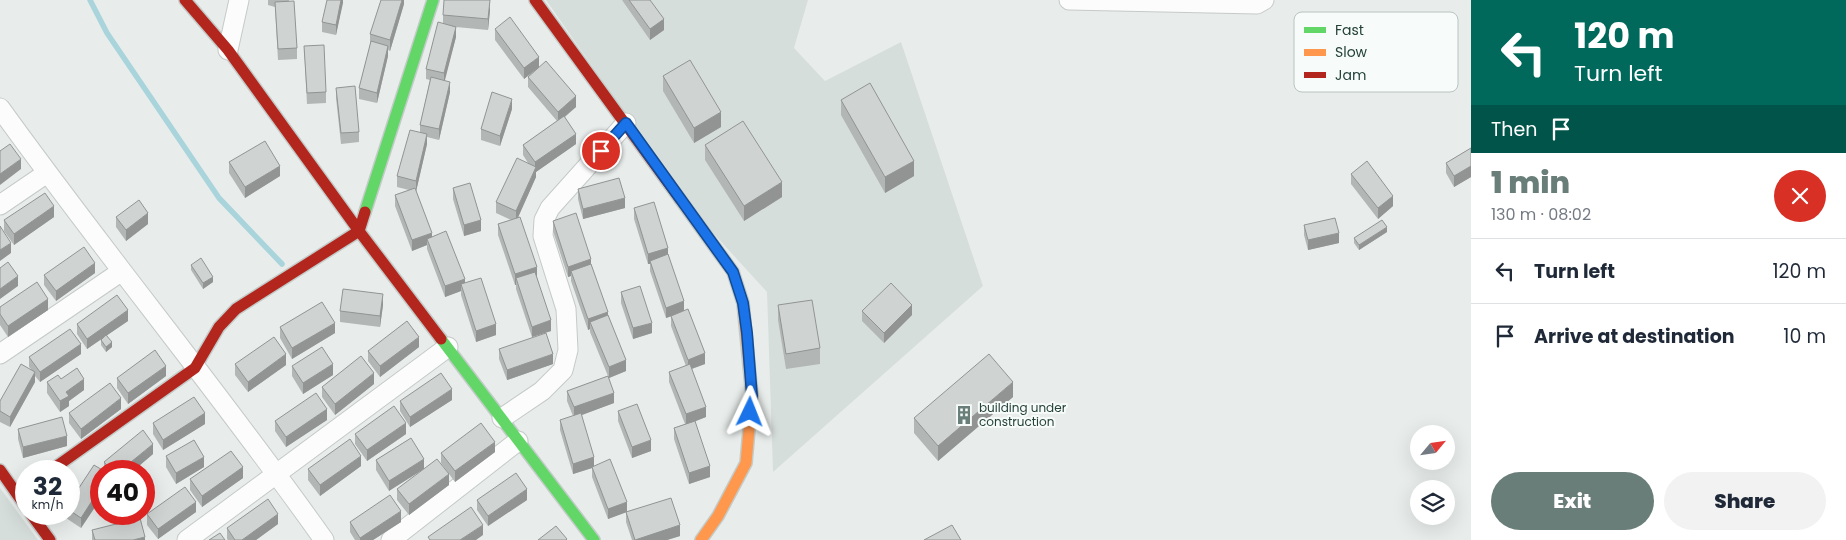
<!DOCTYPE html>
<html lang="en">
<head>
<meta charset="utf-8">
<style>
	:root { --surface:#fff; --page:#f2f2f3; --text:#1f2937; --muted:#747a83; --line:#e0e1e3; --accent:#697e78 }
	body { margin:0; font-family:Poppins,sans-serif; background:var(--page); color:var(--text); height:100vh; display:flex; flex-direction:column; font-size:19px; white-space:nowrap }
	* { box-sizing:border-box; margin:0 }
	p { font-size:16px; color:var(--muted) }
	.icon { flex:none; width:28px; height:28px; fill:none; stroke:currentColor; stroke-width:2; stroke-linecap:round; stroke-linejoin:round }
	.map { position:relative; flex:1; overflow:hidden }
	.sheet { display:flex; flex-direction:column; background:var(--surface); width:375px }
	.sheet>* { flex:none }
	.banner { background:#00695c; color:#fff; overflow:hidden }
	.needle { width:32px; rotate:61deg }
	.fabs { position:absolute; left:1410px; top:425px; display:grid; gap:10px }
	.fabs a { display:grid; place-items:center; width:45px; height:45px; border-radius:50%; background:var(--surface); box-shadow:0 5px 20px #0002; font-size:25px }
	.speed { position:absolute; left:15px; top:460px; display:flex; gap:10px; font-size:25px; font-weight:700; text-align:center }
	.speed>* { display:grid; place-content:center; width:65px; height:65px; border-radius:50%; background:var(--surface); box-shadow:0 5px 20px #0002; line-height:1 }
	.speed small { font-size:12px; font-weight:400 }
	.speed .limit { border:8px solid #d22; background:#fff; color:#111 }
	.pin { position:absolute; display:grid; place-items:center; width:42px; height:42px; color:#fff; margin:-21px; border:2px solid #fff; border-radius:50%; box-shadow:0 1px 5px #0007 }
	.me { position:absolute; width:55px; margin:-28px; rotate:2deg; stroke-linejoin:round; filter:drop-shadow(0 0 4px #0008) }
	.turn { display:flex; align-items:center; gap:18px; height:105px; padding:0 20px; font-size:22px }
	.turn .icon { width:65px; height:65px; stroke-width:2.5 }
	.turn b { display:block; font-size:35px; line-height:42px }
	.then { display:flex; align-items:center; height:48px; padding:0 20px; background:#0003; gap:10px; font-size:19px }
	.round { display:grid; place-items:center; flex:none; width:52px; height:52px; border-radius:26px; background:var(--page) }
	.summary { display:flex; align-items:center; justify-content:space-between; height:85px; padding:0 20px }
	h1 { font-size:30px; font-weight:800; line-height:38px; color:var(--accent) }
	.button { display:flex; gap:10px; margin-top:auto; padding:10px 20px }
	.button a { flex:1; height:58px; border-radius:30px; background:var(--accent); color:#fff; font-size:20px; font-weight:800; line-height:58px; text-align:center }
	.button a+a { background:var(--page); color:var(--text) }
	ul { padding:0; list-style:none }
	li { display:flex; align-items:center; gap:15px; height:65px; padding:0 20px; border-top:1px solid var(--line) }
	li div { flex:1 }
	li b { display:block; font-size:19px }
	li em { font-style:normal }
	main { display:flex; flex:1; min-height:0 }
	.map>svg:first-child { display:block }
</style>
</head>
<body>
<main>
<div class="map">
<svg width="1471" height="540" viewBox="0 0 1471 540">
	<rect width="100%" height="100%" fill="#e8edeb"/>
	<path fill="#d6dedb" d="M546,0H808L794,48L825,81L901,42L983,286L773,472L767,292L693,211Z
		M0,488L38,540H0Z"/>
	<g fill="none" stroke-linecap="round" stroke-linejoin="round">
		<path stroke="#a9d4db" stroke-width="5.5" d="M90,0L107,33L219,198L282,264"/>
		<g stroke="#c5cac8" stroke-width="21">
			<path id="street" d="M1069,0L1257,4L1264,0
				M228,50L239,0
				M0,108C105,254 220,393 324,540
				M0,205L47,173
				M0,354L122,271
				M502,418L542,391L563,370L568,350L566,309L543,236L544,220L550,208L626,123
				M187,540L448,347
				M391,540L518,441"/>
		</g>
		<g stroke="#c3cbc8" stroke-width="14">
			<path id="fast" d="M365,212L433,0
				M441,339L594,540"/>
		</g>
		<g stroke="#c3cbc8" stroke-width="14">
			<path id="slow" d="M680,199L733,272L743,303L752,396L746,463L718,516L701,540"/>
		</g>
		<g stroke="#c3cbc8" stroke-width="14">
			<path id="jam" d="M185,0L228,50L359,231L441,339
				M535,0L680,199
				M0,470L26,507
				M50,471L195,368L219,327L236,309L359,231L365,212
				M31,514L50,540"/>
		</g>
		<use href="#street" stroke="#fcfcfc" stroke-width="19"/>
		<use href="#fast" stroke="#63d668" stroke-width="11"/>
		<use href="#slow" stroke="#ff974d" stroke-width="11"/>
		<use href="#jam" stroke="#b3261e" stroke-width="11"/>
	</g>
	<path fill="#b2b6b5" d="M268,0H289V2L297,48V59L278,60L275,7L268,5Z
		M343,0L336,35L322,32V22Z
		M404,0V4L390,51L388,50V56L377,103L359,99V88L370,45V34Z
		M622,0H650L664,30L650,40Z
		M490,10L488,30L456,27V37L444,81L450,92L439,140L427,137V144L416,191L432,237L465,283L496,335L476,342L461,295V291L445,297L427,249V245L412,251L395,206V195L409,190L397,187V176L420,132V125L430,80L426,79V69L443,23V15Z
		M495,29L539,67L576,107L565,117L576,144L536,172V177L518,217L537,277L551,331L532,337L516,289V285H515L498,235V224L511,220L496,213V202L528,163L523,155V145L557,121L528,87V77L534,71L524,79L495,40Z
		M304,46L326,92V103L307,104Z
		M663,76L721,127L694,143L663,91Z
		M336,88L359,132V142L341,144L336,98Z
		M841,100L914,176L885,193L841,115Z
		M512,109L500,146L481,140V129Z
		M705,145L782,197L744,221L705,160Z
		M1471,148V177L1454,187L1446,173V163Z
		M229,162L280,176L245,198L229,173Z
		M1351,174L1393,206L1378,219L1351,184Z
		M453,188L481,231L464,236L453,199Z
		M578,189L625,208L583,219L578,199Z
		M634,208L668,254L684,311L705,364L692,369L706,417L695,421L710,477L689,484L674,439V428L685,424L669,382V372L686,366L671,326V316L666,318L650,271V264H648L634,219Z
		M54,217L14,245L4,231V220Z
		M116,217L148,224L126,241L116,227Z
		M553,221L591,264L626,371L609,378L614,403L581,415L594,466L627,512L680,536L667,540H632L626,522V512L608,519L592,477V468L573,474L560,430V420L573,416L567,401V391L608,376L590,332V329L588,330L571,281V276L568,277L553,231Z
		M1304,225L1339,243L1308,250L1304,235Z
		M1387,232L1359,250L1354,243V238Z
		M191,265L213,282L203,289L191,270Z
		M95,273L56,301L44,285V275Z
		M621,292L652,333L633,339L621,303Z
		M383,305L380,327L340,322V311Z
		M778,305L820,348V364L786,369L778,320Z
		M0,307L48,310L8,337L0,325Z
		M862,311L912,315L884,343L862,321Z
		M128,321L107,335L112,347L106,352L101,345V340L104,337L87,349L77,334V324Z
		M280,327L335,333L292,359L280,338Z
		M419,347L380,377L368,361V351Z
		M499,349L553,364L507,380L499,359Z
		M81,354L40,382L35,376V382L10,427L0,422V401L31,369L29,367V357Z
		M235,364L286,365L248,392L235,375Z
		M292,366L333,375L303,394L292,376Z
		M166,376L128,404L117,388V378Z
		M61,379L84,390L69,401V406L60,412L47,393V382Z
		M374,384L335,415L322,397V387Z
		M1013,397L938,461L914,433V418Z
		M452,400L410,427L400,411V401Z
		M121,409L81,439L69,423V413Z
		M618,411L651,451L632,458L618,421Z
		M327,420L286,447L275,431V421Z
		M153,423L205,424L163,450L153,434Z
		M18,429L67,446L23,458L18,439Z
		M355,434H406L367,461L355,444Z
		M411,438L389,491L376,470V460Z
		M495,452L455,482L441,463V453Z
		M153,454L133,471H104V462Z
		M166,456L204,467L176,484L166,467Z
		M361,466L320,496L308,480V469Z
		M101,471V498L81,528L66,518V514H69V503Z
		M243,478L202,507L190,490V479Z
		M449,485L409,515L397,500V489Z
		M477,500H527L488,526L477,510Z
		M196,512L158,539L147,525V514Z
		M350,522H401L373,540H355L350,532Z
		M278,524L256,540H228L227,539V528Z
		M92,530L145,540H92Z"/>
	<path fill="#919493" d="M341,0H343V3L336,35V25Z
		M402,0H404V4L390,51V40Z
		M490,0V10L488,30V19Z
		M664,19V30L650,40V29Z
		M456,27V37L444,84V73Z
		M388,46V56L377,103V93Z
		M539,57V67L524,79V68Z
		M450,82V92L439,140V129Z
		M576,96V107L558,122V112Z
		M512,99V109L500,146V136Z
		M721,112V127L694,143V128Z
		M427,134V144L416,192V181Z
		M576,134V144L536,172V177L516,222V211L535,170V162Z
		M21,159V169L0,185V174Z
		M914,161V176L885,193V177Z
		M280,166V176L245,198V187Z
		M1471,166V177L1454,187V176Z
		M782,182V197L744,221V206Z
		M1393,196V206L1378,219V208Z
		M625,198V208L583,219V209Z
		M54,206V217L14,245V234Z
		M148,213V224L126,241V230Z
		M481,220V231L464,236V225Z
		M1387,227V232L1359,250V245Z
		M432,233V243L427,239V245L412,251V240Z
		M1339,233V243L1308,250V240Z
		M11,243V253L0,261V250Z
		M668,248V258L650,261V264H648V254Z
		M591,259V270L571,271V276L568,277V267Z
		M95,263V273L56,301V291Z
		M537,267V278H516V285H515V274Z
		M18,276V286L0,299V289Z
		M213,277V282L203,289V283Z
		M465,279V289L461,284V291L445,297V286Z
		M383,294V305L380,327V316Z
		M48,299V310L8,337V326Z
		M684,301V312L666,318V308Z
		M912,305V315L884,343V333Z
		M128,310V321L87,349V339Z
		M608,312V323L590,322V329L588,330V319Z
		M551,320V331L532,337V327Z
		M335,323V333L292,359V348Z
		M652,323V333L633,339V328Z
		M496,324V335L476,342V331Z
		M419,337V347L380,377V366Z
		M112,342V347L106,352V347Z
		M81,344V354L40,382V372Z
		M705,353V364L688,370V360Z
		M286,354V365L248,392V382Z
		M553,354V364L507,380V370Z
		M626,360V371L609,378V367Z
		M333,364V375L303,394V383Z
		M166,366V376L128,404V393Z
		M35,372V382L10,427V417Z
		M374,373V384L335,415V404Z
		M84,379V390L69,401V406L60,412V401L66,392Z
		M1013,382V397L938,461V446Z
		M452,389V400L410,427V417Z
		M614,393V403L574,418V407Z
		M121,398V409L81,439V429Z
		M706,407V417L686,425V414Z
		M327,409V420L286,447V437Z
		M205,413V424L163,450V440Z
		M406,423V434L367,461V450Z
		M67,436V446L23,458V447Z
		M651,440V451L632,458V447Z
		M495,442V452L455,482V471Z
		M153,444V454L133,471H120Z
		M361,456V466L320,496V485Z
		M204,457V467L176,484V473Z
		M594,457V468L592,467V468L573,474V464Z
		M424,459V469L389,491V481Z
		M710,466V477L689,484V473Z
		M243,467V478L202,507V496Z
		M449,474V485L409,515V504Z
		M101,487V498L81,528V518Z
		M527,489V500L488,526V516Z
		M196,502V512L158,539V529Z
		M627,502V512L608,519V509Z
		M401,511V522L373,540H360V538Z
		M278,514V524L256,540H242Z
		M483,525V535L476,540H460Z
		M680,525V536L667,540H635Z
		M145,537V540H133Z"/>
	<path fill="#cfd4d2" stroke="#919493" d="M327,0H341L336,25L322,22Z
		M381,0H402L390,40L370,34Z
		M444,0H490L488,19L443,15Z
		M629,0H650L664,19L650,29Z
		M294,1L297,48L278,49L275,2Z
		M510,17L539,57L524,68L495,29Z
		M438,22L456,27L444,73L426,69Z
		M371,41L388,46L377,93L359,88Z
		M324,45L326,92L307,93L304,46Z
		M690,60L721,112L694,128L663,76Z
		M546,61L576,96L558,112L528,77Z
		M431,77L450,82L439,129L420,125Z
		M870,83L914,161L885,177L841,100Z
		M355,86L359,132L341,133L336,88Z
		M492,92L512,99L500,136L481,129Z
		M564,116L576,134L535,162L523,145Z
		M743,121L782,182L744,206L705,145Z
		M410,130L427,134L416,181L397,176Z
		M265,141L280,166L245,187L229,162Z
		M10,144L21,159L0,174V151Z
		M1471,148V166L1454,176L1446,163Z
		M517,158L536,167L516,211L496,202Z
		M1367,161L1393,196L1378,208L1351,174Z
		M619,178L625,198L583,209L578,189Z
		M470,183L481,220L464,225L453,188Z
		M415,188L432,233L412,240L395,195Z
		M45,193L54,206L14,234L4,220Z
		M139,200L148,213L126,230L116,217Z
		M654,202L668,248L648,254L634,208Z
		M576,213L591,259L568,267L553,221Z
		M520,217L537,267L515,274L498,224Z
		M1335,218L1339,233L1308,240L1304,225Z
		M1382,220L1387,227L1359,245L1354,238Z
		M0,226L11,243L0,250Z
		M446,231L465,279L445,286L427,239Z
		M84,247L95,263L56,291L44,275Z
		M668,254L684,301L666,308L650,261Z
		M201,258L213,277L203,283L191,265Z
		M8,262L18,276L0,289V268Z
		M591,264L608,312L588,319L571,271Z
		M535,272L551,320L532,327L516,278Z
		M481,278L496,324L476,331L461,284Z
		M37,282L48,299L8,326L0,314V307Z
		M891,283L912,305L884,333L862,311Z
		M640,286L652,323L633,328L621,292Z
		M343,289L383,294L380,316L340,311Z
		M117,295L128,310L87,339L77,324Z
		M812,300L820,348L786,354L778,305Z
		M322,302L335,323L292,348L280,327Z
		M688,309L705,353L688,360L671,316Z
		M608,315L626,360L609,367L590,322Z
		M407,321L419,337L380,366L368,351Z
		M70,329L81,344L40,372L29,357Z
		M546,333L553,354L507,370L499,349Z
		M106,335L112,342L106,347L101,340Z
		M274,337L286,354L248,382L235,364Z
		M322,347L333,364L303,383L292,366Z
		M155,350L166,366L128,393L117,378Z
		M989,354L1013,382L938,446L914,418Z
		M361,356L374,373L335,404L322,387Z
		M21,364L35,372L10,417L0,411V401Z
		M690,364L706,407L686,414L669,372Z
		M77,368L84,379L66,392L69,396L60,401L47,382L58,375L61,379Z
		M441,373L452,389L410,417L400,401Z
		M608,376L614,393L574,407L567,391Z
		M110,383L121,398L81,429L69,413Z
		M316,393L327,409L286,437L275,421Z
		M194,397L205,413L163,440L153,423Z
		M637,404L651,440L632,447L618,411Z
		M394,406L406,423L367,450L355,434Z
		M581,413L594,457L573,464L560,420Z
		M62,417L67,436L23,447L18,429Z
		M695,421L710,466L689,473L674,428Z
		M481,423L495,442L455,471L441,453Z
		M143,430L153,444L120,471H112L104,462Z
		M411,438L424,459L389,481L376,460Z
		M350,439L361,456L320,485L308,469Z
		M194,440L204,457L176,473L166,456Z
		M231,451L243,467L202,496L190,479Z
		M437,459L449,474L409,504L397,489Z
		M610,459L627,502L608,509L592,467Z
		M94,465L104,471H101V487L81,518L69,510V503Z
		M516,473L527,489L488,516L477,500Z
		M185,487L196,502L158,529L147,514Z
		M390,495L401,511L360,538L350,522Z
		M671,498L680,525L635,540L626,512Z
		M268,499L278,514L242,540H235L227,528Z
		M471,507L483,525L460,540H430L428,537Z
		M140,518L145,537L133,540H95L92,530Z
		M952,525L961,540H924Z
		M556,526L567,539L566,540H538Z
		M220,533L225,540H209Z"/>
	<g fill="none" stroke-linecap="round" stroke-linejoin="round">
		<g stroke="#114b97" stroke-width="12">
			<path id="route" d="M601,151L626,123L733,272L743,303L747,333L752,396L750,412"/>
		</g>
		<use href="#route" stroke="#1a73e8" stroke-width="9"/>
	</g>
	<defs>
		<g id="building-bare" transform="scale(1.5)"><path d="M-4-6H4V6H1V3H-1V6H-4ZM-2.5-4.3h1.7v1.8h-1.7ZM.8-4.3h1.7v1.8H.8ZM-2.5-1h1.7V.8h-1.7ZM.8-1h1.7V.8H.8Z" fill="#697e78" stroke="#f7fbf9" stroke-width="2.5" paint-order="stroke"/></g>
	</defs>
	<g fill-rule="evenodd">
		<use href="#building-bare" x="964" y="415"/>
	</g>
	<g text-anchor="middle" stroke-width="4" stroke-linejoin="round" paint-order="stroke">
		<g font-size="12" fill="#24423a" stroke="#f7fbf9" text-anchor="start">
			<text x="979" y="412">building under<tspan x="979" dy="14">construction</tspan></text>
		</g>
	</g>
	<rect x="1294" y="12" width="164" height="80" rx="8" fill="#f7fbf9" stroke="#b8c4c0" stroke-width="1"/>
	<rect x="1304" y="27" width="22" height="6" fill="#63d668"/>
	<rect x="1304" y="49" width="22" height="7" fill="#ff974d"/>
	<rect x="1304" y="72" width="22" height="6" fill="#b3261e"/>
	<g font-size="14" fill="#24423a">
		<text x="1335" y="35">Fast</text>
		<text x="1335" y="57">Slow</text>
		<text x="1335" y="80">Jam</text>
	</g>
</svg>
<div class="fabs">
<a><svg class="needle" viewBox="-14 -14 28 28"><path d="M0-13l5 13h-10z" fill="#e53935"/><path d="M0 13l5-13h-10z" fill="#747a83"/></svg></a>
<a><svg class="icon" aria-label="layers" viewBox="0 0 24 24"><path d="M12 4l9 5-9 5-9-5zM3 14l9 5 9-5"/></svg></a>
</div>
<div class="speed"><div>32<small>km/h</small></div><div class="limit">40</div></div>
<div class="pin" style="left:601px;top:151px;background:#d93025"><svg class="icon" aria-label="arrive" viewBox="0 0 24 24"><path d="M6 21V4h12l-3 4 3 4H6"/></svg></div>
<svg class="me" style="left:750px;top:412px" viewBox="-20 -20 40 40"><path d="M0-17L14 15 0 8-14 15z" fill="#1a73e8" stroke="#fff" stroke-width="4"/></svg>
</div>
<section class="sheet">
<div class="banner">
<div class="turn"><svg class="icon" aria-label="left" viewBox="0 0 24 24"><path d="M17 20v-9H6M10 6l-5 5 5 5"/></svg><div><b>120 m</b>Turn left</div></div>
<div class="then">Then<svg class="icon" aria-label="arrive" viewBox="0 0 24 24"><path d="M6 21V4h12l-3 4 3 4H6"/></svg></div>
</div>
<div class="summary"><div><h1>1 min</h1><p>130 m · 08:02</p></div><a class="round" style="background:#d93025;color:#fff"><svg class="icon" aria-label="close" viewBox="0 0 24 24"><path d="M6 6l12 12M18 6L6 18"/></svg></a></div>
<ul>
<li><svg class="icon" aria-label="left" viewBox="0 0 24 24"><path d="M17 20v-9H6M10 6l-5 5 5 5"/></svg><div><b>Turn left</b></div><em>120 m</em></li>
<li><svg class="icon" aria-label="arrive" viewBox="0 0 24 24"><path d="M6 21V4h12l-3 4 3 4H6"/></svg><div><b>Arrive at destination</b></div><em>10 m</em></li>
</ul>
<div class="button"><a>Exit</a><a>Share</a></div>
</section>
</main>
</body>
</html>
